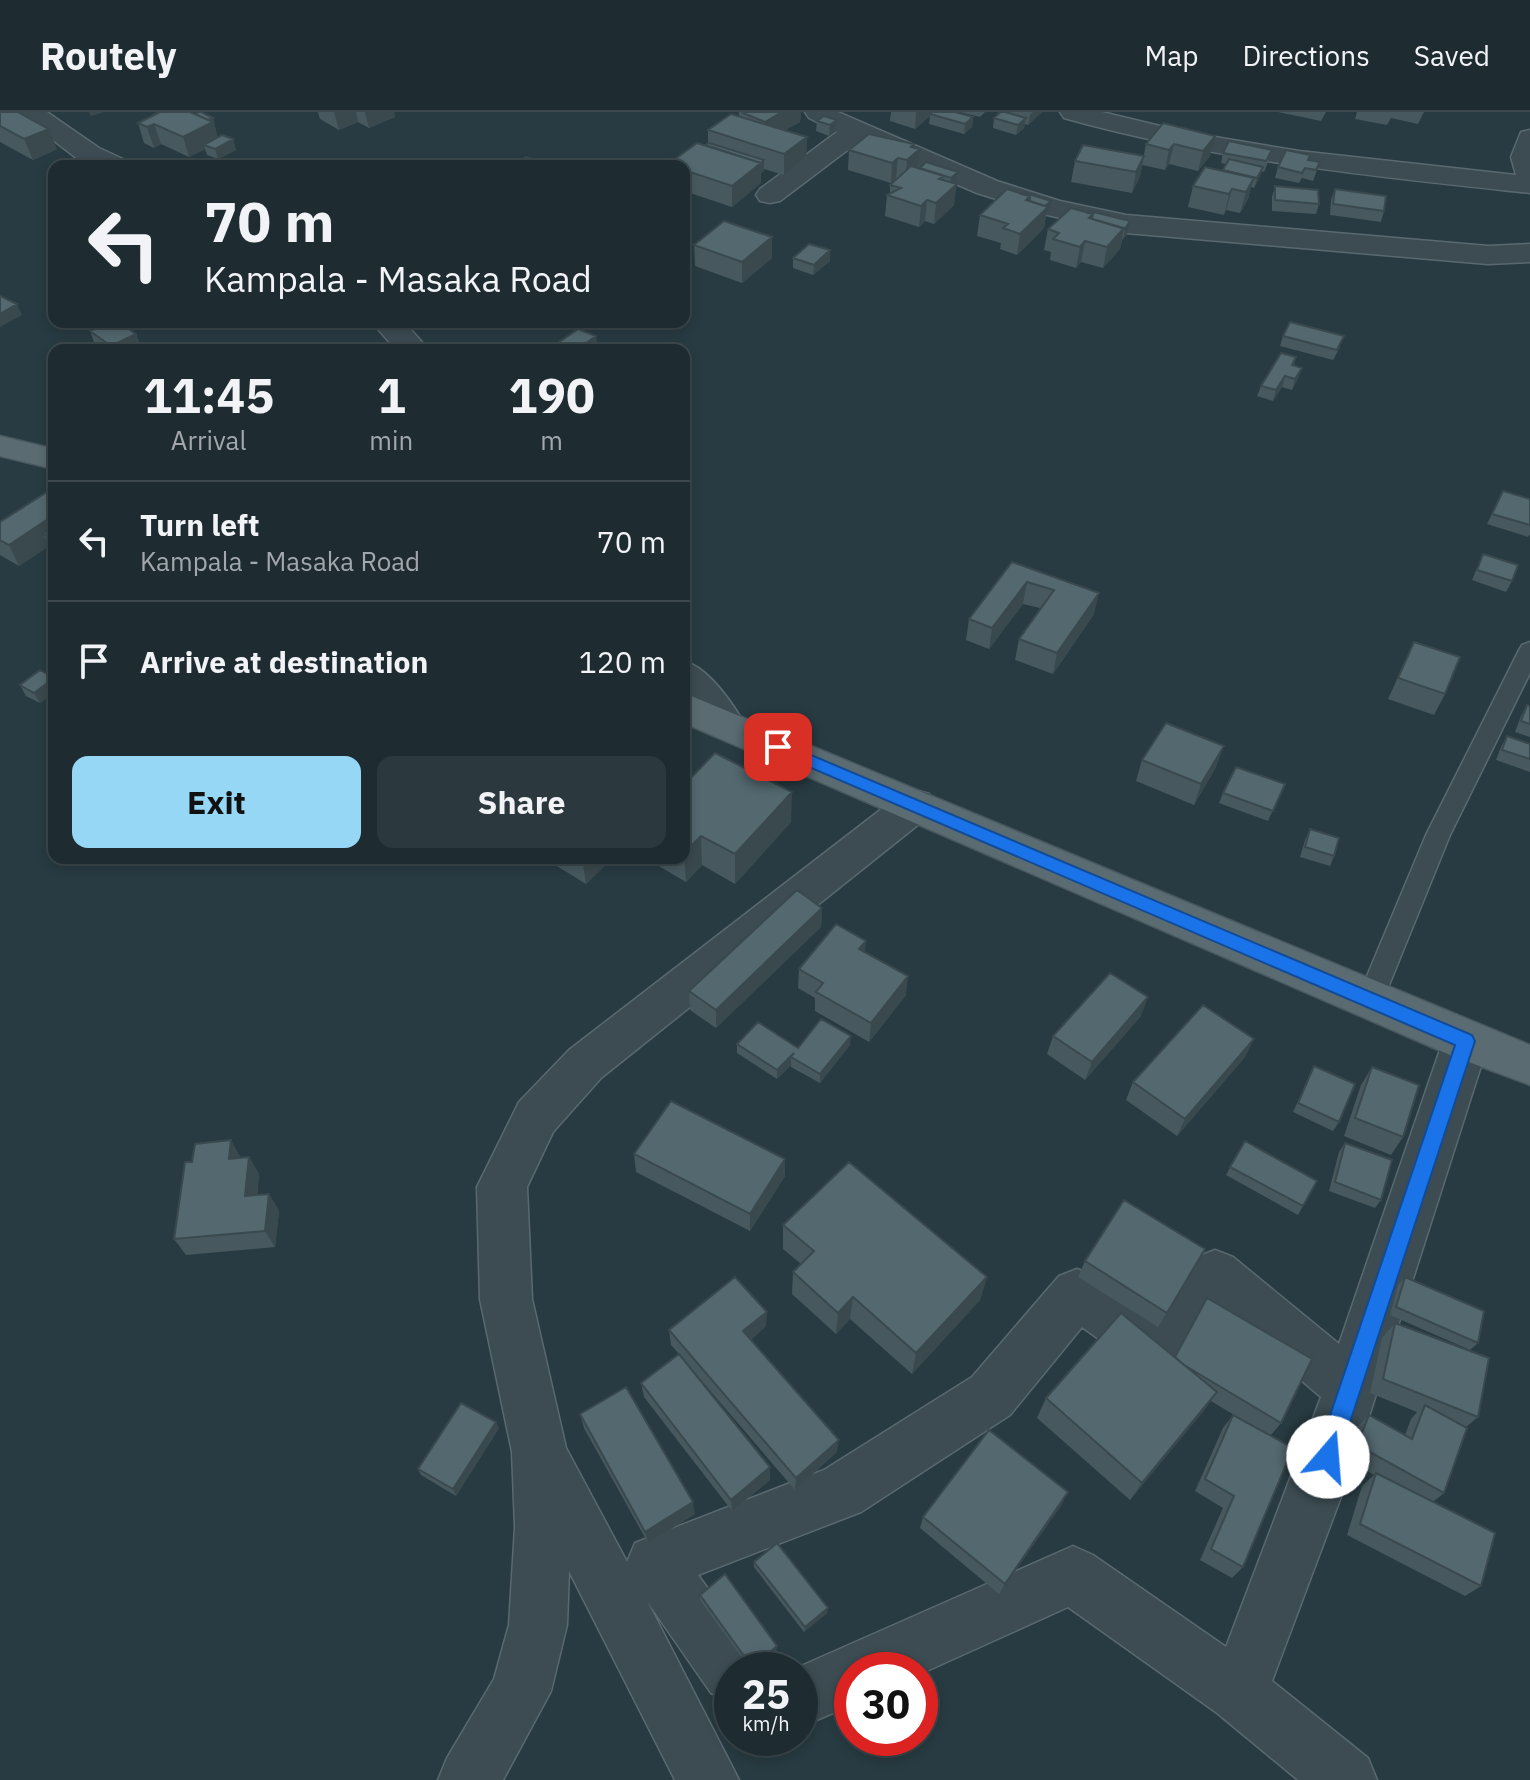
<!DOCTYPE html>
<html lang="en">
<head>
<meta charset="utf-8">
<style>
	:root { --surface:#1e2c32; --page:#2b383e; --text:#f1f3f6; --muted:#a1a7ac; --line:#3c484d; --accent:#95d7f5 }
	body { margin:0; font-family:"IBM Plex Sans",sans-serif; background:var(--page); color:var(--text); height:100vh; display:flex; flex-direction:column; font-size:30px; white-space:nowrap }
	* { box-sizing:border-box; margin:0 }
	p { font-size:26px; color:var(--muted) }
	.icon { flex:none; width:44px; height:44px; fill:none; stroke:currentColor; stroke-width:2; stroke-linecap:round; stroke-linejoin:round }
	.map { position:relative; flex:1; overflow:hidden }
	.sheet { position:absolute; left:48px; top:232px; width:642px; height:520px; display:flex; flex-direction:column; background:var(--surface); border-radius:16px; box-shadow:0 4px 12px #0003,0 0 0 2px var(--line) }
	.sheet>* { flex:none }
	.banner { position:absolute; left:48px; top:48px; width:642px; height:168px; border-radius:16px; box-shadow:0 4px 12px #0003,0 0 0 2px var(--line); background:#1e2c32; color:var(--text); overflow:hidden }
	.speed { position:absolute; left:714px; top:1540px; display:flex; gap:16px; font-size:40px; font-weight:700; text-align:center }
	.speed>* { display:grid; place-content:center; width:104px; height:104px; border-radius:50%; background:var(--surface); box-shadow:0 4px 12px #0003,0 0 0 2px var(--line); line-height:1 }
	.speed small { font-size:20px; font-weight:400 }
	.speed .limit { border:12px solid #d22; background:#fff; color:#111 }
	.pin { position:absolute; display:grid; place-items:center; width:68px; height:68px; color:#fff; margin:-34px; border-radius:16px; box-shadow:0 4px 12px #0006 }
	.me { position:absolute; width:88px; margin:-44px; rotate:18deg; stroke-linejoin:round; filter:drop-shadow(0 0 6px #0008) }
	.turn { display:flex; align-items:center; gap:28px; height:168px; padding:0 24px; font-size:36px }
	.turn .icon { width:104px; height:104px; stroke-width:2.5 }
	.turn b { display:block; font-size:56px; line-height:68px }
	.eta { display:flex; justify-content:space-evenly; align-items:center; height:136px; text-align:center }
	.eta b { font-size:48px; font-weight:700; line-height:56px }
	.primary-button { display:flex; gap:16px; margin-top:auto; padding:16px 24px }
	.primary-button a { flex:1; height:92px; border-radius:16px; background:var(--accent); color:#111; font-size:32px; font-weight:700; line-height:92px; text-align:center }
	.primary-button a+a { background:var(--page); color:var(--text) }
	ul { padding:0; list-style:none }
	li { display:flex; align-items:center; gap:24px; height:120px; padding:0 24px; border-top:2px solid var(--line) }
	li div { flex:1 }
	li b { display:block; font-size:30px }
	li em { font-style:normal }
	header { display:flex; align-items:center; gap:48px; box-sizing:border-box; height:112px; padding:0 40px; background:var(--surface); border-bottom:2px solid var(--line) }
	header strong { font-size:38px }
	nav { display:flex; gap:44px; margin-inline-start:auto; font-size:28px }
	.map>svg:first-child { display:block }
</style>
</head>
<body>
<header>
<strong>Routely</strong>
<nav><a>Map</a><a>Directions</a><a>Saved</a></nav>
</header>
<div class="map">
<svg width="1530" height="1668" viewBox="0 0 1530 1668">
	<rect width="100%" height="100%" fill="#283b42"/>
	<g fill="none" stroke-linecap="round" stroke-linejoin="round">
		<g stroke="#5a6970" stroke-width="3">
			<path id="service" d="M1530,530V561L1450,723L1383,888L1379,896L1370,899L1361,896L1357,888L1426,723L1519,538L1522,533Z"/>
		</g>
		<g stroke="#5a6970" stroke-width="3">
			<path id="minor" d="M17,0H47L99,36L125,48L129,54H93L79,48Z
				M805,0H838L997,69L1060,89L1126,103L1488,134L1530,132V150L1488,152L1126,121L1043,102L977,81L858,30L780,89L770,91L760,89L756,83L760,77L837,20L809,6Z
				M1060,0H1102L1185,20L1299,39L1516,63L1511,45L1521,20L1530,18V81C1372,64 1217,49 1064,6Z
				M372,210H404L429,238H396Z
				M684,549C708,556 731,589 744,611L738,621L724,625L710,621L684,588Z
				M915,678L929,682L935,693L929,704L601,966L553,1020L527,1075L532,1187L566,1336L627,1450L635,1431L824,1358L972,1265L1059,1164L1077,1157L1095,1164L1160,1208L1197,1145L1215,1138L1233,1145L1339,1232L1443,929L1450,915L1466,910L1482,915L1489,929L1356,1345L1272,1569L1368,1646L1377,1668H1298L1217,1601L1068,1495L920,1562V1558H852V1593L800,1615V1558H792L1073,1434L1093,1443L1226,1535L1321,1285L1221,1200L1187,1263L1168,1271L1149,1263L1082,1215L1010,1303L861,1400L698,1463L753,1539L761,1558H732V1590L711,1581L647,1489L739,1668H675L569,1459L567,1513L551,1579L503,1668H438L447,1646L494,1567L509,1513L515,1415L512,1340L480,1187L477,1075L519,990L569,938L901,682Z"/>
		</g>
		<g stroke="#49585f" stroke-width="3">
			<path id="primary" d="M0,324L54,337V357L0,344Z
				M684,581L1530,933V973L1450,943L684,611Z"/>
		</g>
		<use href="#service" fill="#3c4c52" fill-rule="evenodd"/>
		<use href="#minor" fill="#3c4c52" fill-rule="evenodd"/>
		<use href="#primary" fill="#5a6b72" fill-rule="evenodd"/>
	</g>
	<path fill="#47595f" d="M0,0L57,37L33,48L0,30Z
		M318,0H394L395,5L369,16L358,10L339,18L320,7Z
		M739,0H801L800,10L785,18L807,25L806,45L784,63L764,57V59L761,61V71L732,95L684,79V54H667V53L706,33L708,32V18L739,4Z
		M891,0H955L973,5L972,15L964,22L929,12L930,4L915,17L890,9Z
		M960,0H985L980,5Z
		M999,0H1042L1028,13L1025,12L1024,16L1016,23L993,16L994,6Z
		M1278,0H1326L1321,9Z
		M1357,0H1424L1418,12L1391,6L1387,13L1355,7Z
		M206,2L213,6L217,25L233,27L236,38L218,47L207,43L205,37L189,45L161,32L154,36L144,31L138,11Z
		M837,8L836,19L829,24L816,19L817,9Z
		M1163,11L1210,44L1198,59L1169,52L1165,58L1142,53L1146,32Z
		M914,32V35L920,37L918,56L958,60L957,70L955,72L954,93L934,112L925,109L919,115L885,104L887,83L890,82V73L896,66L891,71L848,58L849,38Z
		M1223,41L1269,48L1264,60L1262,59L1254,76L1251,75L1248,87L1240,101L1226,98L1224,103L1188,95L1193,74L1222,59L1226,52L1221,51Z
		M1144,44L1140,64L1132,81L1071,70L1075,49Z
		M1309,48L1320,50L1313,69L1302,66L1299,71L1275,66L1278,55Z
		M1275,74L1319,92L1316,102L1272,99V85Z
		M1335,77L1384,99L1381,110L1330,103L1331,88Z
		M1050,99L1046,102L1044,116L1017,143L1000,137L1001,131L977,124L980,103Z
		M1088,101L1130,109L1128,120L1122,128L1120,137L1103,156L1081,150L1076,156L1050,148L1051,140L1044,138L1048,117Z
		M772,125V146L742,171L695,154L694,133Z
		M793,146L830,149L813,163L793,156Z
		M90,219L136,222L140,232L129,238H105L94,230Z
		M596,224L597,235L593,238H556L555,233Z
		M1283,224L1340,235L1333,248L1280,234Z
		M1296,245L1294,253L1302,256L1298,266L1292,278L1282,275L1273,289L1257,284L1261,274Z
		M1503,379L1530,387V422L1528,425L1487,412Z
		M54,383V444L49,434L19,454L0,443V410Z
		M1483,442L1512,469L1506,480L1472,468Z
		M1012,450L1094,502L1053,562L1015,548L1019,527L1040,496L1023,492L989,537L966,528L969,507Z
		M1414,530L1445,582L1434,603L1388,587Z
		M54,566V581L40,591L26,584L20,573Z
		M1527,593L1530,594V625L1515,620L1521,604Z
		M1507,624L1530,632V660L1496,648L1501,635Z
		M1142,648L1216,655L1194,693L1136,669Z
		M1285,672L1268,709L1219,691L1223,681Z
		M684,673L791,710L735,772L702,753L686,770L645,746H684Z
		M1310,717L1334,744L1330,754L1300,745L1305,728Z
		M544,746H613L586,772Z
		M822,796L821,815L716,916L690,898L689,879Z
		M865,840L906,883L869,930L815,899V886L798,876L799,857Z
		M1141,904L1085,968L1047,942L1053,924Z
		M737,932L798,936L850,933L820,971L791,955V953L777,967L737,941Z
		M1245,945L1177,1024L1126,988L1133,970Z
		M1314,954L1339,1010L1333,1019L1293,1000Z
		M1372,955L1403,1025L1391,1043L1344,1024L1361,973Z
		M1245,1029L1303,1094L1298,1103L1226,1063Z
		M1345,1031L1381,1088L1375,1096L1329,1079L1339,1040Z
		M634,1042L785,1047V1064L750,1119L636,1060Z
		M249,1045L259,1062L257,1083L269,1082L279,1099L275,1135L186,1143L174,1127L241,1046Z
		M783,1113L987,1165L980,1188L912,1262L850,1207L836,1222L792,1182L793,1160L801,1152L783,1137Z
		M1205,1137L1158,1215L1078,1165L1085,1149Z
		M1405,1165L1478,1231L1470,1238L1390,1203L1398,1173Z
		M1207,1186L1281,1311L1270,1324L1243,1455L1232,1466L1200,1448L1223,1396L1195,1379L1223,1316L1233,1303L1254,1315L1211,1289L1130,1388L1037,1306L1046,1286L1174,1245Z
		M1395,1211L1478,1305L1466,1315L1444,1381L1433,1390L1481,1474L1465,1484L1347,1423L1362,1374L1374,1363L1344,1346L1356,1316L1369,1303L1405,1323L1411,1307L1417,1300L1370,1281L1382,1226Z
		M766,1214L751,1228L837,1340L795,1378L689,1254L770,1368L732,1399L644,1285L641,1271L679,1242L671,1233L669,1218Z
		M580,1302L695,1402L648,1431L584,1316Z
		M499,1316L456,1384L421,1363L418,1357Z
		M1062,1392L999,1482L920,1416L923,1405Z
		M754,1450L827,1501L804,1520L754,1455Z
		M700,1483L777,1534L776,1539L754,1558H751L700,1488Z"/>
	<path fill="#3a494e" d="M89,0H104L91,4Z
		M334,0H356L358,10L339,18Z
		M365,0H394L395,5L369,16Z
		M782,0H801L800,10L765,30V10Z
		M916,0H935L930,2V4L915,17Z
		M1033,0H1042L1028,13L1030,3Z
		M973,5L972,15L964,22L965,12Z
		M213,6L219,30L204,33L205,37L189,45L183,25L200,12Z
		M1026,6L1024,16L1016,23L1018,13Z
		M837,8L836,19L829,24L830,13Z
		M154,12L161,32L154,36L147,15Z
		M49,17L57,37L33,48L24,27Z
		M1215,24L1210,44L1198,59L1203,39Z
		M807,25L806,45L784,63V42Z
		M233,27L236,38L218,47L215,37Z
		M914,32L913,43L920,37L918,58L905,69L907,48L911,35Z
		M1174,32L1169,52L1165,58L1169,38Z
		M1144,44L1140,64L1132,81L1136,60Z
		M898,46L896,66L891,71L892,51Z
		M764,48V59L761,61V71L732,95V74Z
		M1263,55L1260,65L1254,76L1257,66Z
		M958,60L957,70L950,76L951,66Z
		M1254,66L1248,87L1240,101L1246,80Z
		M957,72L954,93L934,112L936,91Z
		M1232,77L1226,98L1224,103L1229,82Z
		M927,88L925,109L919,115L921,94Z
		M1051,89L1050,99L1046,102L1044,116L1017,143L1020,122Z
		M1130,109L1128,120L1123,128L1125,117Z
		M1124,116L1120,137L1103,156L1107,135Z
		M772,125V146L742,171V150Z
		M1085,129L1081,150L1076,156L1080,135Z
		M830,138V149L813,163L814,153Z
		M17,192L22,203L0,215V202Z
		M136,222L140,232L129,238H113L111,234Z
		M596,224L597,235L592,238H576Z
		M1302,256L1298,266L1292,278L1295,267Z
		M1285,264L1282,275L1273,289L1276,278Z
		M54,403V428L43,422L49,434L19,454L9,433Z
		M1027,470L1023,492L989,537L992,516Z
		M1099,481L1094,502L1053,562L1057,541Z
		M54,566V581L40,591L34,581Z
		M1224,634L1216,655L1194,693L1201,672Z
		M792,680L791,710L735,772V742Z
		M701,724L702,753L686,770L684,741Z
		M589,746H613L586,772L583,752Z
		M822,796L821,815L716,916V898Z
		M866,829L864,848L859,837Z
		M908,864L906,883L869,930L871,911Z
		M1148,885L1141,904L1085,968L1092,950Z
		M851,924L850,933L820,971V962Z
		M1254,927L1245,945L1177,1024L1185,1007Z
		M794,941L791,945V953L777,967V958Z
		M231,1028L241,1046L229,1047Z
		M249,1045L259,1062L256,1101L245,1084Z
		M785,1047V1064L750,1119V1102Z
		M269,1082L279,1099L275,1135L265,1119Z
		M987,1165L980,1188L912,1262L916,1241Z
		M853,1185L850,1207L836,1222L838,1201Z
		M767,1200L766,1214L744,1234L743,1219Z
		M1217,1280L1203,1300L1130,1388L1142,1371Z
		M496,1310L499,1316L456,1384L453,1377Z
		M839,1328L837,1340L795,1378L796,1366Z
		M770,1355V1368L732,1399L731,1388Z
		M1068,1380L1062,1392L999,1482L1005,1472Z
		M693,1390L695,1402L648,1431L645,1420Z
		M828,1496L827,1501L804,1520L805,1515Z
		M777,1534L776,1539L752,1558V1555Z"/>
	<path fill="#53686f" stroke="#3a494e" stroke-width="2" d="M0,0H18L49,17L24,27L0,14Z
		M160,0H190L213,10L183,25L154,12L147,15L138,11Z
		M199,0H201L213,6L208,8L195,2Z
		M741,0H782L765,10Z
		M932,0H955L973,5L965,12L930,2Z
		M1001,0H1005L1026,6L1018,13L994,6Z
		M731,2L807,25L784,42L708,18Z
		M824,4L837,8L830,13L817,9Z
		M1163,11L1215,24L1203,39L1174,32L1169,38L1146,32Z
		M869,22L914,32L911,35L920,37L907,48L898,46L892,51L849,38Z
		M222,23L233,27L215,37L204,33Z
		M1229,29L1272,38L1266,49L1223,41Z
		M697,31L761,51L732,74L684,58V54L667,53Z
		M709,31L764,48L761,51L706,33Z
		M1083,33L1144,44L1136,60L1075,49Z
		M1286,38L1310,43L1308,48L1320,50L1316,58L1305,56L1302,61L1278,55Z
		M526,45L554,54H512Z
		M630,47L649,53L619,54Z
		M1229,47L1263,55L1257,66L1223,58Z
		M926,50L958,60L951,66L920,56Z
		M911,54L944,64L939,67L957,72L936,91L927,88L921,94L887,83L901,76L890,73Z
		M1205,55L1254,66L1246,80L1232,77L1229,82L1193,74Z
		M1275,74L1318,78L1319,92L1275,88Z
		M1007,77L1030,84L1026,88L1048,95L1020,122L1003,116L1008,112L980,103Z
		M1335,77L1386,84L1384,99L1333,92Z
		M1023,80L1051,89L1045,94L1030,89V84L1021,82Z
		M1071,96L1093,102L1089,106L1124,116L1107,135L1085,129L1080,135L1053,127L1059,121L1048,117Z
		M1090,99L1130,109L1125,117L1092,107L1093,102L1088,101Z
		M724,109L772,125L742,150L694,133Z
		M809,132L830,138L814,153L793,146Z
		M0,184L17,192L0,202Z
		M110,210H119L136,222L111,234L90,219Z
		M1290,210L1344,224L1337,238L1283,224Z
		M578,217L596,224L576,238H567L555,233Z
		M1281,241L1296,245L1292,253L1302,256L1295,267L1285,264L1276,278L1261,274Z
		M1503,379L1530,387V413L1492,402Z
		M47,380L54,383V403L9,433L0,428V410Z
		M54,414V428L43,422Z
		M1483,442L1518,453L1512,469L1477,458Z
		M1012,450L1099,481L1057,541L1019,527L1054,478L1027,470L992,516L969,507Z
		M1414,530L1460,545L1445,582L1398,566Z
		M40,558L54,566L34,581L20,573Z
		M1527,593L1530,594V612L1521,609Z
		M1166,611L1224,634L1201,672L1142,648Z
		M1507,624L1530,632V647L1502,638Z
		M715,641L792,680L735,742L701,724L684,741V673Z
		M1236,655L1285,672L1273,699L1223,681Z
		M1310,717L1339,726L1334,744L1305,735Z
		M573,746H589L583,752Z
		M797,778L822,796L716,898L689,879Z
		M836,812L866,829L859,837L908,864L871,911L816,880L823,871L799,857Z
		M1110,861L1148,885L1092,950L1053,924Z
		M1203,893L1254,927L1185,1007L1133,970Z
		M821,907L851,924L820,962L791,945L794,941L777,958L737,932L758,910L798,936Z
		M1314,954L1355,972L1339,1010L1298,991Z
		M1372,955L1419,973L1403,1025L1355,1006Z
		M671,989L785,1047L750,1102L634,1042Z
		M231,1028L229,1047L249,1045L245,1084L269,1082L265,1119L174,1127L185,1050H192L195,1032Z
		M1245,1029L1317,1069L1303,1094L1230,1055Z
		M1345,1031L1392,1048L1381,1088L1335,1070Z
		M849,1050L987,1165L916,1241L853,1185L838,1201L793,1160L814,1139L783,1113Z
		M1124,1088L1205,1137L1167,1201L1085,1149Z
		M735,1165L767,1200L743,1219L839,1328L796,1366L669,1218Z
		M1405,1165L1484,1199L1478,1231L1396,1195Z
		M1207,1186L1312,1247L1281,1311L1184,1253L1175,1245Z
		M1121,1201L1217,1280L1142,1371L1046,1286Z
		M1395,1211L1489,1246L1478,1305L1383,1267Z
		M679,1242L770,1355L731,1388L641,1271Z
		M626,1275L693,1390L645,1420L580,1302Z
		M461,1291L496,1310L453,1377L418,1357Z
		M1425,1293L1467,1316L1444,1381L1357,1333L1369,1303L1412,1327Z
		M1233,1303L1293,1336L1243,1455L1211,1437L1234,1384L1205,1367Z
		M989,1318L1068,1380L1005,1472L923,1405Z
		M1376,1361L1495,1421L1481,1474L1360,1412Z
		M777,1431L828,1496L805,1515L754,1450Z
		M725,1462L777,1534L752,1555L700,1483Z"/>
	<path fill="#1a73e8" stroke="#114b97" stroke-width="2" d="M778,629L1472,923L1475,929L1336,1353L1328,1357L1320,1353L1316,1345L1455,933L772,639L770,635Z"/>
</svg>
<div class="speed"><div>25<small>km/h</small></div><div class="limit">30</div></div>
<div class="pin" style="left:778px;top:635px;background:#d93025"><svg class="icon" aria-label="arrive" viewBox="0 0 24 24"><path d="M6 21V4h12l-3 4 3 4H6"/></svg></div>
<svg class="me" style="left:1328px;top:1345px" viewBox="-20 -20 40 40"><circle r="19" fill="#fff"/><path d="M0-13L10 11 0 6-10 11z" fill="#1a73e8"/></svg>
<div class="banner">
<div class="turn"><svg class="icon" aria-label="left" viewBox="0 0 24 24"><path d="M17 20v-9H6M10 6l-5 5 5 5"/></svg><div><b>70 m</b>Kampala - Masaka Road</div></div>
</div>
<section class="sheet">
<div class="eta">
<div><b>11:45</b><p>Arrival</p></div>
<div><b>1</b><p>min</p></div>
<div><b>190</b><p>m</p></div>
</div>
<ul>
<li><svg class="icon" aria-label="left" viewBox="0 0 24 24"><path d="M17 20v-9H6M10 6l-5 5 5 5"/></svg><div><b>Turn left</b><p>Kampala - Masaka Road</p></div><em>70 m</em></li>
<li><svg class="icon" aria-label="arrive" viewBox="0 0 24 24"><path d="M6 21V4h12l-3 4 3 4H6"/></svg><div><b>Arrive at destination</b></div><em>120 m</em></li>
</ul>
<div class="primary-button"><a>Exit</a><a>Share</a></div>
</section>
</div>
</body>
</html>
